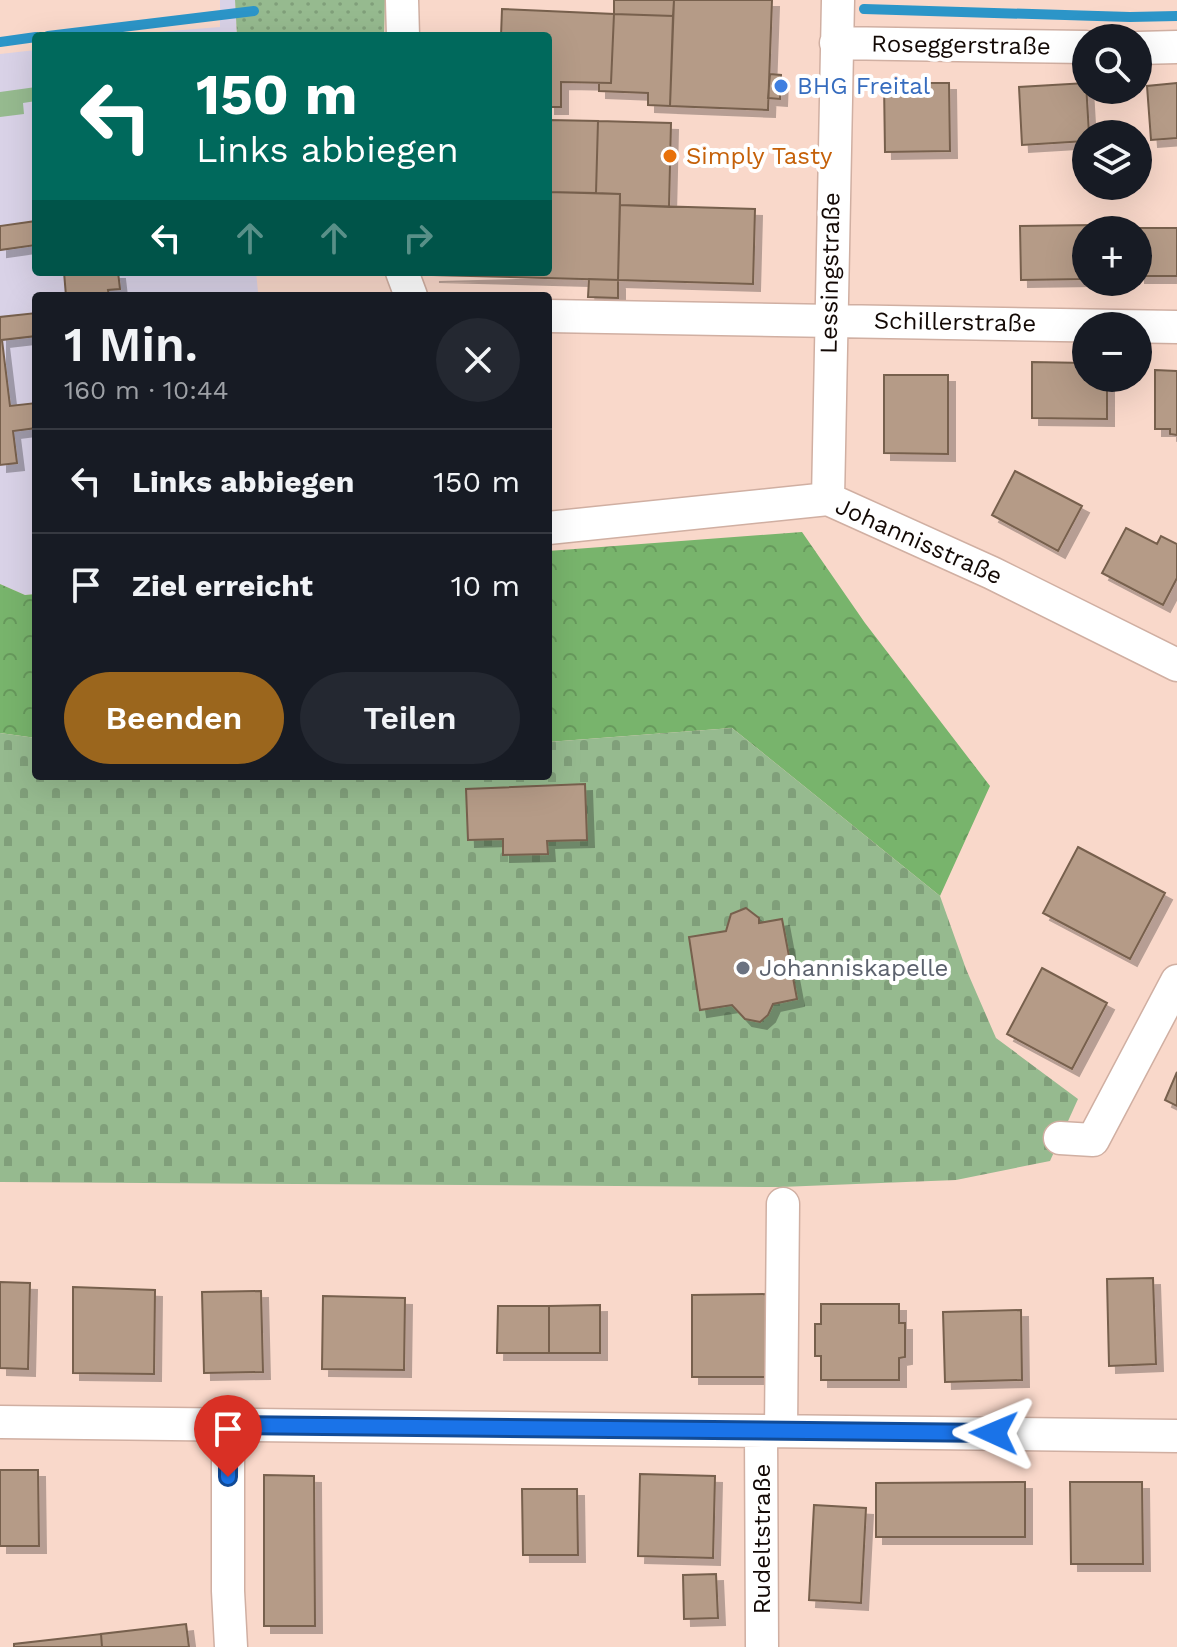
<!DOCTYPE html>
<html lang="de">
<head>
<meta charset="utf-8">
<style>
	:root { --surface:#171b24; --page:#242831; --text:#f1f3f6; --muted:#9ea1a6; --line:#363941; --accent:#9b661d }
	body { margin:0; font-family:"Work Sans",sans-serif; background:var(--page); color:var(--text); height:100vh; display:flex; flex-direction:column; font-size:30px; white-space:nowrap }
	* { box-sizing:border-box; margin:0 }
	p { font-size:26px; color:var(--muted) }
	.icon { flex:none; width:44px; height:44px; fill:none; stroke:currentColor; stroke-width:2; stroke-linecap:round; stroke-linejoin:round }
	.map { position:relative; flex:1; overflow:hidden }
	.side { position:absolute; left:32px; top:292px; width:520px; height:488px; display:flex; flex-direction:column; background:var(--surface); border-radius:8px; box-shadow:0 8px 32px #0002 }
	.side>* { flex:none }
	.banner { position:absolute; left:32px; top:32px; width:520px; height:244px; border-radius:8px; box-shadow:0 8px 32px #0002; background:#00695c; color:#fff; overflow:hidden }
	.tools { position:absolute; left:1072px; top:24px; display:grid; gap:16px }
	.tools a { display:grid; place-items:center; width:80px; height:80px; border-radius:50%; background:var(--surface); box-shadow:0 8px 32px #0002; font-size:40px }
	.pin { position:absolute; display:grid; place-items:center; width:68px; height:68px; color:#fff; margin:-82px -34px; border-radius:50% 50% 50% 0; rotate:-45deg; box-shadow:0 0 8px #0007 }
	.pin .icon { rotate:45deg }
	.me { position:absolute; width:88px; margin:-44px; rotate:271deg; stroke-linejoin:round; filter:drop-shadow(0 0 6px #0008) }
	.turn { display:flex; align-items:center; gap:28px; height:168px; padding:0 32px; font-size:36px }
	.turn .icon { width:104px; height:104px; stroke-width:2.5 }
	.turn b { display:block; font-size:56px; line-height:68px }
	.lanes { display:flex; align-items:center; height:76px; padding:0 32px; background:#0003; justify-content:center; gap:40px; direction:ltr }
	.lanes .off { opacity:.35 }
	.round { display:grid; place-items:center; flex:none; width:84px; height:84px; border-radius:42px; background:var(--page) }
	.overview { display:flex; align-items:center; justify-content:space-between; height:136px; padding:0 32px }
	h1 { font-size:48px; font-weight:600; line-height:60px }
	.cta { display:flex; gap:16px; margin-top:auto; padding:16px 32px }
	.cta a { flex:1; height:92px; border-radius:48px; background:var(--accent); color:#fff; font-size:32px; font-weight:600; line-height:92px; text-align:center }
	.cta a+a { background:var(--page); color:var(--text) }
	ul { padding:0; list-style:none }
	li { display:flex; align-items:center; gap:24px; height:104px; padding:0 32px; border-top:2px solid var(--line) }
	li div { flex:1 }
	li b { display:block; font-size:30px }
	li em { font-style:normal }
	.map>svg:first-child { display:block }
</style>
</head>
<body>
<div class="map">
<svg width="1177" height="1647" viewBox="0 0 1177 1647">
	<defs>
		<pattern id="grass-dots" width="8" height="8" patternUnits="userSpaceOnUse" patternTransform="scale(2)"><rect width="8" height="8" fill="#96ba8f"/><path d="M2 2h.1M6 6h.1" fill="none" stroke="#809f7a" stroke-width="1.8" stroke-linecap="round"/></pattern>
		<pattern id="forest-crowns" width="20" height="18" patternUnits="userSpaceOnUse" patternTransform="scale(2)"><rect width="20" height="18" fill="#78b46c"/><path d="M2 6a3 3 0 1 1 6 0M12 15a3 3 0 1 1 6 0" fill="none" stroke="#67995c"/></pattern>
		<pattern id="cemetery-stones" width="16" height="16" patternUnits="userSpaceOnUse" patternTransform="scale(2)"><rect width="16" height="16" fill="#96ba8f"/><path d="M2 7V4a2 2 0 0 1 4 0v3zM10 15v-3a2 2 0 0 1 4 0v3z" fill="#809f7a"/></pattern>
		<filter id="shadow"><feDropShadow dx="7" dy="7" stdDeviation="0" flood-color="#0004"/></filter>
	</defs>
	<rect width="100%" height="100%" fill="#f9d8ca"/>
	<path fill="#d9d2e7" d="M220,0H235L237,36H109L220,27Z
		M36,50V272H256L258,292L345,293L347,296H36V594L25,595L0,584V54Z"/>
	<path fill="url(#grass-dots)" d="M235,0H385L384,36H237Z"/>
	<path fill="url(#forest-crowns)" d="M802,532L865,623L990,786L940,896L732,728L548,742V551Z
		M0,584L25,595L36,594V738L0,733Z"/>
	<path fill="url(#cemetery-stones)" d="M732,728L940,896L966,969L996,1038L1078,1099L1050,1161L956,1180L781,1187L0,1182V733L36,738V776H548V742Z"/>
	<path fill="#96ba8f" d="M36,87V101L23,103L24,114L0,117V92Z"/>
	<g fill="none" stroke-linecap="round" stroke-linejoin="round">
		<path stroke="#2c95c8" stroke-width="10" d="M864,9L1130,17L1177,16
			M48,36L254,11
			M0,42L36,37"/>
	</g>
	<path fill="#b59b87" stroke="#77604d" stroke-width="2" filter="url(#shadow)" d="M614,0H674L673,16L614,14Z
		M674,0H772L768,110L670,106Z
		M502,9L614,14L611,83L561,82V107H548V36H501Z
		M614,14L673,16L670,106L648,105V93L599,91V83H611Z
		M770,74L781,75L780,99L768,98Z
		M884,83H949L950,151L885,152Z
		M1086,83L1089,134L1086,141L1022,145L1019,87Z
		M1177,83V138L1151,140L1147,86Z
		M548,120L598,121L596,193L548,192Z
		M598,121L671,123L669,207L620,205V194L596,193Z
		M548,192L620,194L618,280L432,275L548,272Z
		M620,205L755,209L753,284L618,280Z
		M36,221V245L0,250V226Z
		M1094,225V230H1086V279L1021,280L1020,226Z
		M1135,228H1177V276H1138Z
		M64,272H118L120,289L108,290L109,296H66Z
		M589,279L618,280V298L588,297Z
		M36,313V336L2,340L10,406L36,403V428L13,431L17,463L0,465V317Z
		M1032,362L1086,363V378H1107V419L1032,418Z
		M1155,370L1177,371V435L1170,434V429H1155Z
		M884,375H948V454L884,453Z
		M1015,471L1082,506L1058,551L992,515Z
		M1126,528L1157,544L1161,536L1177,544V578L1163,605L1102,573Z
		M585,784L587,840L547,841L548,854L503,855V839L468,840L466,789Z
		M1078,847L1165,893L1130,959L1043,913Z
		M746,908L759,918V923L782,919L797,999L773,1004L768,1015L760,1022L745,1019L732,1005L700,1010L689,937L726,931L731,914Z
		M1042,968L1107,1003L1072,1069L1007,1034Z
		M1177,1072V1106L1165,1100Z
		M1153,1278L1156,1364L1109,1366L1107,1279Z
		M0,1282L30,1283L28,1369L0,1368Z
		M73,1287L155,1290L154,1374L73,1373Z
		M261,1291L263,1372L204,1373L202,1292Z
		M769,1294V1377H692V1295Z
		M323,1296L405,1298L404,1370L322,1369Z
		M821,1304H899V1323H905V1357L899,1358V1380H821V1356H815V1324H821Z
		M600,1305V1353H549V1306Z
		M498,1306H549V1353H497Z
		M1021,1310L1022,1380L945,1382L943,1312Z
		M0,1470H38L39,1546H0Z
		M640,1474L715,1476L713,1558L638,1556Z
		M264,1475L314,1476L315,1626H264Z
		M1025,1482V1537H876V1483Z
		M1070,1482H1142L1143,1564H1071Z
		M522,1489H577L578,1555H523Z
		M814,1505L866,1508L861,1603L809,1600Z
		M716,1574L718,1618L684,1619L683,1575Z
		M186,1624L189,1647H102L101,1634Z
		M101,1634L102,1647H14V1644Z"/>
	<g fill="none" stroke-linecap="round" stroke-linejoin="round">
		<g stroke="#d0afa2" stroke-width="35">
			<path id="minor" d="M402,0L403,36
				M836,43L1086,47
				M1138,48L1177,47
				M402,272L411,296
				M548,316L1177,327
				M828,499L838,0
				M548,528L828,499L992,573L1177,665
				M1060,1138L1093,1140L1177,981
				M0,1422L1177,1436
				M228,1425V1591L231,1647
				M761,1431L762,1647
				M781,1431L783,1204"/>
		</g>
		<use href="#minor" stroke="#fff" stroke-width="32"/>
	</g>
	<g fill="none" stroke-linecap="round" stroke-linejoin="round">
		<g stroke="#114b97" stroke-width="20">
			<path id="route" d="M228,1477V1425L994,1433"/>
		</g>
		<use href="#route" stroke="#1a73e8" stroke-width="14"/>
	</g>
	<circle fill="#3f7fe0" stroke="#fff" stroke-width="3" cx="781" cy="86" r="8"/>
	<circle fill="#e8710a" stroke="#fff" stroke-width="3" cx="670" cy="156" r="8"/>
	<circle fill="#6b7280" stroke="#fff" stroke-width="3" cx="743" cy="968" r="8"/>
	<g text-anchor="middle" stroke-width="8" stroke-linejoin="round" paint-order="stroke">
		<g font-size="24" fill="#130905" stroke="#fff">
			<text transform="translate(961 45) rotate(1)" y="8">Roseggerstraße</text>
			<text transform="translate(830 273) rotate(-89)" y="8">Lessingstraße</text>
			<text transform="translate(955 322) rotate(1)" y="8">Schillerstraße</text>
			<text transform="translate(919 541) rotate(24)" y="8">Johannisstraße</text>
			<text transform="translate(762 1539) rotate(-90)" y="8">Rudeltstraße</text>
		</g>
		<g font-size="24" fill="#366cbe" stroke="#fff" text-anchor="start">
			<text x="797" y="94">BHG Freital</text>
		</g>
		<g font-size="24" fill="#c56008" stroke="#fff" text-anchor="start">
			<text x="686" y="164">Simply Tasty</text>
		</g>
		<g font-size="24" fill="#5b616d" stroke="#fff" text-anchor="start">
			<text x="759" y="976">Johanniskapelle</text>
		</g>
	</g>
</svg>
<div class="tools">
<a><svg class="icon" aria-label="search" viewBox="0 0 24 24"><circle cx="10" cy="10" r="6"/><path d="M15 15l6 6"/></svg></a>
<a><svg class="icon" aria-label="layers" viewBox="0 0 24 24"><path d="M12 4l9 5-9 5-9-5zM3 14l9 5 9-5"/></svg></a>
<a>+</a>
<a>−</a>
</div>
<div class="pin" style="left:228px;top:1477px;background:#d93025"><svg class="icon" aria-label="arrive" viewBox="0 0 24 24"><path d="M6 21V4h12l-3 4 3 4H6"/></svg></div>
<svg class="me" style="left:994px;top:1433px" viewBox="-20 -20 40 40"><path d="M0-17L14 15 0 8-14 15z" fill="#1a73e8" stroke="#fff" stroke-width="4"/></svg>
<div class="banner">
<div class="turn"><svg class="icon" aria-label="left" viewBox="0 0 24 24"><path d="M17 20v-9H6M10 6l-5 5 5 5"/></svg><div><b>150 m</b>Links abbiegen</div></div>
<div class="lanes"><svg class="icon" aria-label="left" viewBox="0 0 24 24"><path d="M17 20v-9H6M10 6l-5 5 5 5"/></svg><svg class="icon off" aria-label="ahead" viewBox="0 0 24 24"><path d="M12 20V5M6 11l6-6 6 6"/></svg><svg class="icon off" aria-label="ahead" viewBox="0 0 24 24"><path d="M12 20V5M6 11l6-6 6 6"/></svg><svg class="icon off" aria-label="right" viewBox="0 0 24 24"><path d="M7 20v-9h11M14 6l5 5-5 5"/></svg></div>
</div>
<section class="side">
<div class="overview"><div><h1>1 Min.</h1><p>160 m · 10:44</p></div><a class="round"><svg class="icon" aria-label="close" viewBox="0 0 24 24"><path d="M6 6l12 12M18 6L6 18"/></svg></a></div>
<ul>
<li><svg class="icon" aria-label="left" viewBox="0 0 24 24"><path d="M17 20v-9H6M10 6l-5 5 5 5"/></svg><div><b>Links abbiegen</b></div><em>150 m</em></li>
<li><svg class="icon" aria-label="arrive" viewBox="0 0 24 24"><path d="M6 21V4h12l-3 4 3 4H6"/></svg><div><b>Ziel erreicht</b></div><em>10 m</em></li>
</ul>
<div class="cta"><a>Beenden</a><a>Teilen</a></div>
</section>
</div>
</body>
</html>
